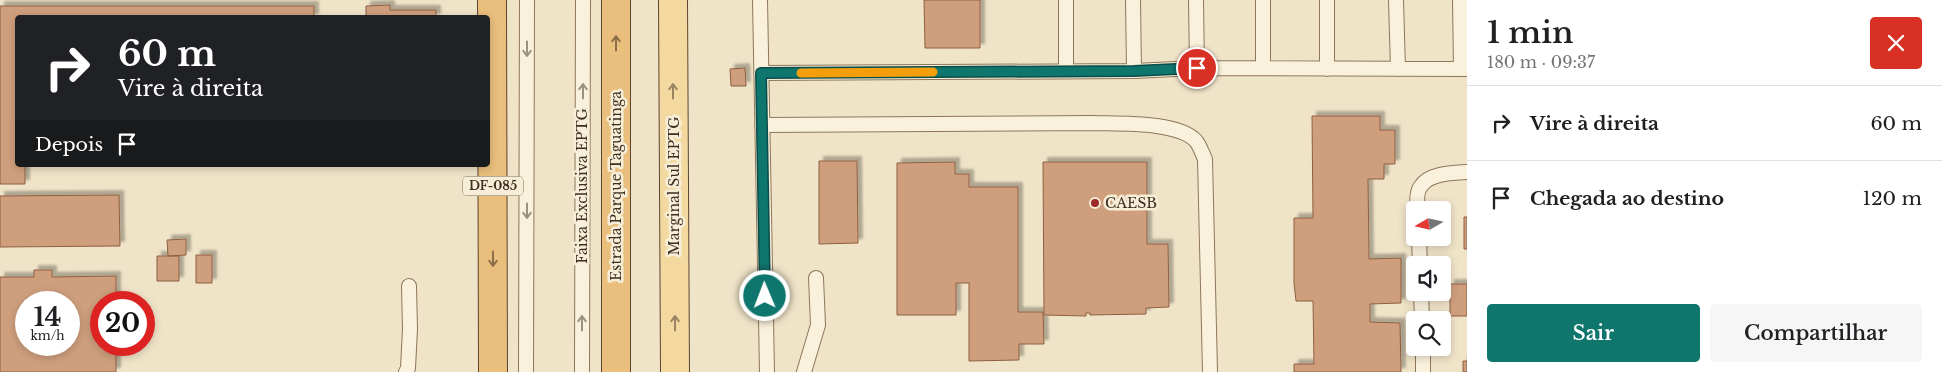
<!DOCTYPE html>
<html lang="pt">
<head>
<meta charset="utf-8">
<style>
	:root { --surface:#fff; --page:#f6f6f6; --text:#202124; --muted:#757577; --line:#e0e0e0; --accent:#0f766e }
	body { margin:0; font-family:"Libre Baskerville",serif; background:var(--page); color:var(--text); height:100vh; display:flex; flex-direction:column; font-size:19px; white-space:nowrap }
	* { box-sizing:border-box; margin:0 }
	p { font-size:16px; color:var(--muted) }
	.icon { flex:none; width:28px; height:28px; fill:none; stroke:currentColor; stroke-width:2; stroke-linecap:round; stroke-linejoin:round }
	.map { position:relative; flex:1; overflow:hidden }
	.details { display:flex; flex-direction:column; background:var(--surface); width:475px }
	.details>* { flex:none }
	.banner { position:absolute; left:15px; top:15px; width:475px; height:152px; border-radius:5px; box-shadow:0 2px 8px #0003; background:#202124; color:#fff; overflow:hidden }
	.needle { width:32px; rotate:261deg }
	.buttons { position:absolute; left:1406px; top:201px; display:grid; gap:10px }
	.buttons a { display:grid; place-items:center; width:45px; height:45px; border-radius:5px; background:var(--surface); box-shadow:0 2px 8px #0003; font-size:25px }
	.speed { position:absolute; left:15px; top:291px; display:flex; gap:10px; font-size:25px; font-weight:700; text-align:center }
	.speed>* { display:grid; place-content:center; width:65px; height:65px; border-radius:50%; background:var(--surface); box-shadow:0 2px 8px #0003; line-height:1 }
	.speed small { font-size:12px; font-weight:400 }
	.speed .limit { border:8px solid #d22; background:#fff; color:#111 }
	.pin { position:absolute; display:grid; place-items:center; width:42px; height:42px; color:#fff; margin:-21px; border:2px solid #fff; border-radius:50%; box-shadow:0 1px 5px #0007 }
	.me { position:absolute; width:55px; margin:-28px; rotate:359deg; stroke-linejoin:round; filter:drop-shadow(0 0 4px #0008) }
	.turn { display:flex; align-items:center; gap:18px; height:105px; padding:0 20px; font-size:22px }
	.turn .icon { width:65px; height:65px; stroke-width:2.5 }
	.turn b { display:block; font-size:35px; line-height:42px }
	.then { display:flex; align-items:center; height:48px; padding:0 20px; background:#0003; gap:10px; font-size:19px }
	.round { display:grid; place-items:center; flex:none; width:52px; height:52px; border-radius:5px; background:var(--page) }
	.headline { display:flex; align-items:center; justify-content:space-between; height:85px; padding:0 20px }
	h1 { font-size:30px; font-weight:600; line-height:38px }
	.button { display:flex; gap:10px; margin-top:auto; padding:10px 20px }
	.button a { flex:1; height:58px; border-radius:5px; background:var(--accent); color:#fff; font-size:20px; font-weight:600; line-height:58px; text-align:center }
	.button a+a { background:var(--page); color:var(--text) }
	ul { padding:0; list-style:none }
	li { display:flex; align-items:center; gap:15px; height:75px; padding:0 20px; border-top:1px solid var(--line) }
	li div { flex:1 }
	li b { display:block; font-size:19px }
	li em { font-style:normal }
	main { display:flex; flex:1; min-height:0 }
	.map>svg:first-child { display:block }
</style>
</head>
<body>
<main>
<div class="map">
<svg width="1467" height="372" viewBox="0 0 1467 372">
	<defs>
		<filter id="shadow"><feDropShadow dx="4.5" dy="-4.5" stdDeviation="1" flood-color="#0004"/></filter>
	</defs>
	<rect width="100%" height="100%" fill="#f0e4c8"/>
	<path fill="#cf9f7d" stroke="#8d5f41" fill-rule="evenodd" filter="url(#shadow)" d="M924,0H980V48H925Z
		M390,5V10H436V18H366V6Z
		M0,6H314V18H18V165H25V184H0Z
		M745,68L746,86H731L730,69Z
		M1312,116H1380V130H1395V164H1384V179H1368L1369,255V259L1401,258V303L1370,304V322L1400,323L1401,372H1294V364H1314L1313,301H1296L1294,283V218H1313Z
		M819,161H857L858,243L819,244Z
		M955,162V174H969V187H1018V312H1043L1044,344H1019V360L969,361V283H956V315H897V163Z
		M1043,162H1147V244H1168L1169,307L1146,308V314L1090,315V313H1086V316L1044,315Z
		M119,195L120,246L0,247V196Z
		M1464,217H1467V249H1464Z
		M186,239V255L168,256L167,240Z
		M196,255H212V283H196Z
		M157,256H179V281H157Z
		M34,270H52V277L116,276V302H101L99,326H101V345H116V372H0V277H34ZM26,302H69V345H26Z
		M1450,284H1467V316H1450Z
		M1463,361H1467V372H1463Z"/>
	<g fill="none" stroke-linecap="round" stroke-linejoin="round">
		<g stroke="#8d765c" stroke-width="16">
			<path id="service" d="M760,0L767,372
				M1133,0L1134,71
				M1196,0L1197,68
				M1327,0V69
				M1396,0L1398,69
				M1460,0L1461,69
				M1263,68V0
				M1066,71V0
				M761,73L1134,71L1197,68L1467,69
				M762,125L1093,123C1118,124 1178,121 1196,141C1200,146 1202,153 1205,159L1210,372
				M1418,210C1417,203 1416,192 1421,186C1430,173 1453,173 1467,172
				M1419,238L1420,265
				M1421,292L1422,320
				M1423,348V372
				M406,372L408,368L410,329L409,286
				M526,372L527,0
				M582,372L583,0
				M804,372L818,325L816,278"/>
		</g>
		<g stroke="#5b4430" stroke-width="30">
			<path id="primary" d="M673,0L675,372"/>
		</g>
		<g stroke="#5b4430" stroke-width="30">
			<path id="trunk" d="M492,0L493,372
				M616,0V372"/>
		</g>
		<use href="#service" stroke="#faf1dc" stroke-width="14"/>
		<use href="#primary" stroke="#f3d9a0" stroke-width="28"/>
		<use href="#trunk" stroke="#eabe7c" stroke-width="28"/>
	</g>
	<defs><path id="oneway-shaft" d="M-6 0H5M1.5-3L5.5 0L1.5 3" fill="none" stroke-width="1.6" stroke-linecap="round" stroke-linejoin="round" transform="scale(1.25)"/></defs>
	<g stroke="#8b6f49">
		<use href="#oneway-shaft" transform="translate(616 43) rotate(-90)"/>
		<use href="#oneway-shaft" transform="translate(493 259) rotate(90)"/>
	</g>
	<g stroke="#9c907e">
		<use href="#oneway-shaft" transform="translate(527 49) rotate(90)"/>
		<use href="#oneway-shaft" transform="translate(583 91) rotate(-90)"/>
		<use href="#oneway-shaft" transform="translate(527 211) rotate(90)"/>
		<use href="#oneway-shaft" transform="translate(582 323) rotate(-90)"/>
	</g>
	<g stroke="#988460">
		<use href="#oneway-shaft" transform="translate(673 91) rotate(-90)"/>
		<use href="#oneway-shaft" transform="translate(675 323) rotate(-90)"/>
	</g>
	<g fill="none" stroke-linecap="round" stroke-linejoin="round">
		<g stroke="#0a4d48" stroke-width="12">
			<path id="route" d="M765,296L761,73L1134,71L1197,68"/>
		</g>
		<use href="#route" stroke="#0f766e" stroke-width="9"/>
		<path stroke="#f59e0b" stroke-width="9" d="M801,73L933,72"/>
	</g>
	<circle fill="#9e2a2b" stroke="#f7eed8" stroke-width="2" cx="1095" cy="203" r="5"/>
	<g text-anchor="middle" stroke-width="5" stroke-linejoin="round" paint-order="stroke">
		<rect fill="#f7eed8" stroke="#756857" stroke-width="1" x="463" y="176.5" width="60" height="19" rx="4"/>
		<g font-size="12" font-weight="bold" fill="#3d2e20">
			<text x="493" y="190">DF-085</text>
		</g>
		<g font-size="14" fill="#3d2e20" stroke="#f7eed8">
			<text transform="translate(582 186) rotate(-90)" y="5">Faixa Exclusiva EPTG</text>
			<text transform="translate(616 186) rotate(-90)" y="5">Estrada Parque Taguatinga</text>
			<text transform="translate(674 186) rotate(-90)" y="5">Marginal Sul EPTG</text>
		</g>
		<g font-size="14" fill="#3d2e20" stroke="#f7eed8" text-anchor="start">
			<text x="1105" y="208">CAESB</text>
		</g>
	</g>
</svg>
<div class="buttons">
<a><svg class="needle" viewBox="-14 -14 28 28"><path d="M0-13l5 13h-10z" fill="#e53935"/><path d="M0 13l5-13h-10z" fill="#757577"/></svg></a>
<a><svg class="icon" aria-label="sound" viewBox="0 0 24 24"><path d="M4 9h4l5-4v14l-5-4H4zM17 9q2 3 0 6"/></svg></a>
<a><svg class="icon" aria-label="search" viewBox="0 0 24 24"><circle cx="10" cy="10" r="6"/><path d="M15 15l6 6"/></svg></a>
</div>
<div class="speed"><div>14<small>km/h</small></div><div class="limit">20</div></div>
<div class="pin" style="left:1197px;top:68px;background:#d93025"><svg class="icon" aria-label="arrive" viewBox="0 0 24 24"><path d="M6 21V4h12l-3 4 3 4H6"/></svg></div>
<svg class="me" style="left:765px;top:296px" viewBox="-20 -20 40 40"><circle r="17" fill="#0f766e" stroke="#fff" stroke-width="3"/><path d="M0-11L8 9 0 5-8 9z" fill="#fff"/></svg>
<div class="banner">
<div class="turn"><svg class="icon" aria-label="right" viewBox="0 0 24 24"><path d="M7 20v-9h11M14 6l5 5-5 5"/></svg><div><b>60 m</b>Vire à direita</div></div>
<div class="then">Depois<svg class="icon" aria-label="arrive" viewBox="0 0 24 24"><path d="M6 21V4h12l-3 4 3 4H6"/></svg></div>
</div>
</div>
<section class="details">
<div class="headline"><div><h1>1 min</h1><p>180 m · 09:37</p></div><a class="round" style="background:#d93025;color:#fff"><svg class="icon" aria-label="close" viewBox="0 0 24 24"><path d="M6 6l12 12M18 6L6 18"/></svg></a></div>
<ul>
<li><svg class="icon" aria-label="right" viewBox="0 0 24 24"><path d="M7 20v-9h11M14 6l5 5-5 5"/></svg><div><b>Vire à direita</b></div><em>60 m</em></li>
<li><svg class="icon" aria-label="arrive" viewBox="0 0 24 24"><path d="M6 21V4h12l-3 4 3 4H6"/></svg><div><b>Chegada ao destino</b></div><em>120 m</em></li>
</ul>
<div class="button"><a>Sair</a><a>Compartilhar</a></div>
</section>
</main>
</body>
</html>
